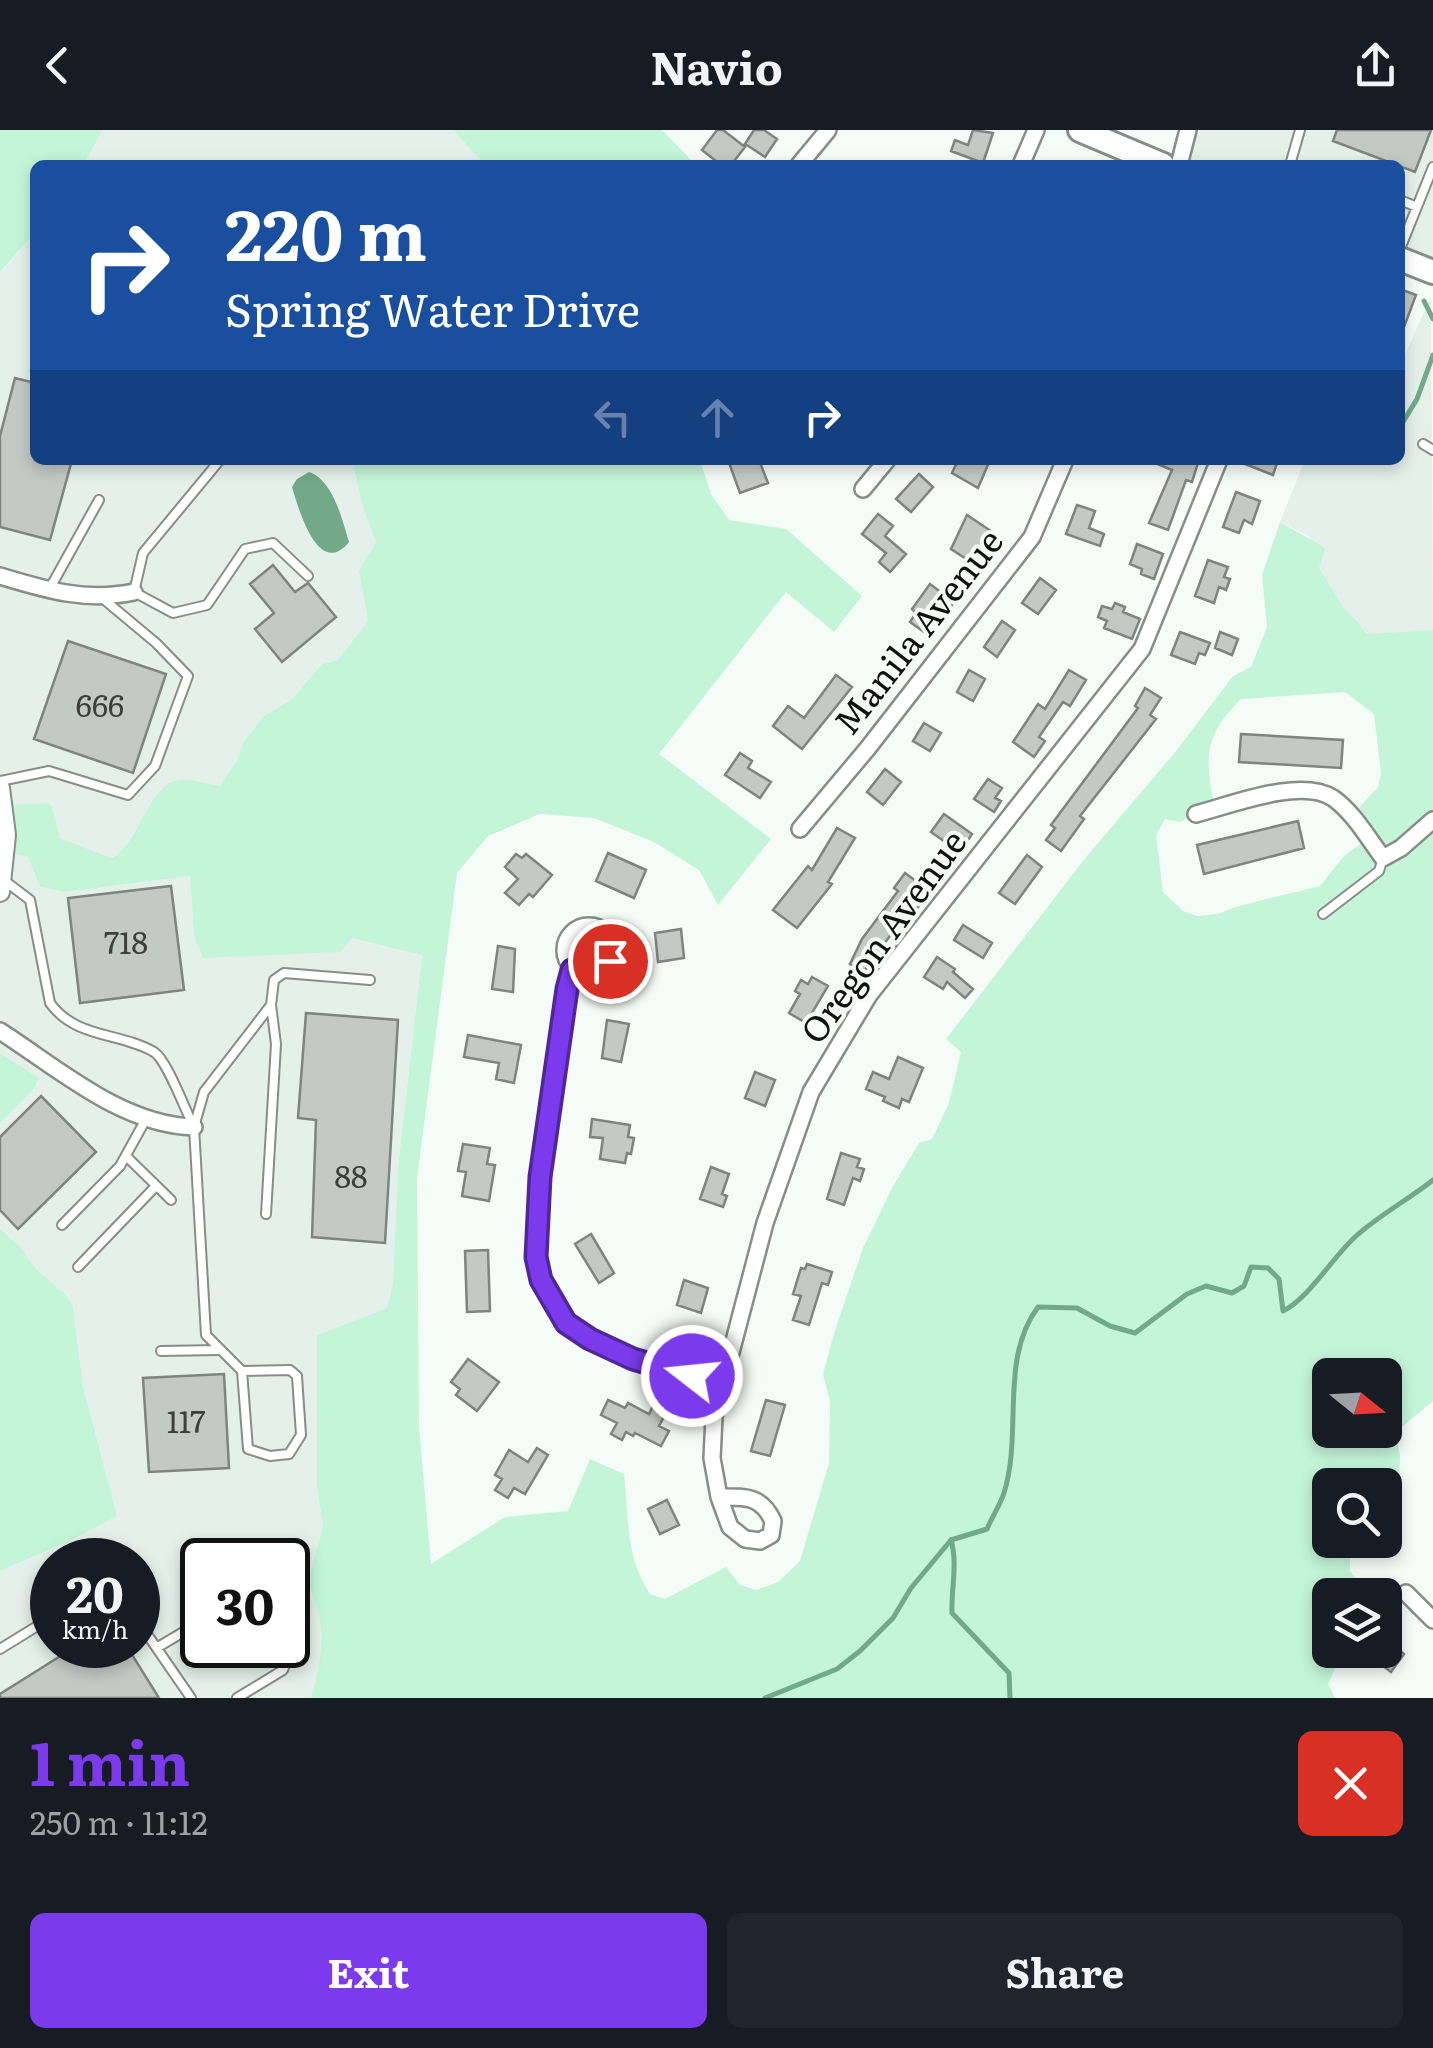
<!DOCTYPE html>
<html lang="en">
<head>
<meta charset="utf-8">
<style>
	:root { --surface:#171b24; --page:#20242c; --text:#f1f3f6; --muted:#9ea1a6; --accent:#7c3aed }
	body { margin:0; font-family:Literata,serif; background:var(--page); color:var(--text); height:100vh; display:flex; flex-direction:column; font-size:38px; white-space:nowrap }
	* { box-sizing:border-box; margin:0 }
	p { font-size:32px; color:var(--muted) }
	.icon { flex:none; width:55px; height:55px; fill:none; stroke:currentColor; stroke-width:2; stroke-linecap:round; stroke-linejoin:round }
	.map { position:relative; height:1568px; overflow:hidden }
	.drawer { display:flex; flex-direction:column; background:var(--surface); flex:1 }
	.drawer>* { flex:none }
	.guide { position:absolute; left:30px; top:30px; width:1375px; height:305px; border-radius:15px; box-shadow:0 5px 15px #0003; background:#1a4fa0; color:#fff; overflow:hidden }
	.needle { width:65px; rotate:108deg }
	.buttons { position:absolute; left:1312px; top:1228px; display:grid; gap:20px }
	.buttons a { display:grid; place-items:center; width:90px; height:90px; border-radius:15px; background:var(--surface); box-shadow:0 5px 15px #0003; font-size:50px }
	.speed { position:absolute; left:30px; top:1408px; display:flex; gap:20px; font-size:50px; font-weight:700; text-align:center }
	.speed>* { display:grid; place-content:center; width:130px; height:130px; border-radius:50%; background:var(--surface); box-shadow:0 5px 15px #0003; line-height:1 }
	.speed small { font-size:25px; font-weight:400 }
	.speed .limit { border:5px solid #111; border-radius:15px; background:#fff; color:#111 }
	.pin { position:absolute; display:grid; place-items:center; width:85px; height:85px; color:#fff; margin:-42px; border:5px solid #fff; border-radius:50%; box-shadow:0 2px 10px #0007 }
	.me { position:absolute; width:110px; margin:-55px; rotate:286deg; stroke-linejoin:round; filter:drop-shadow(0 0 8px #0008) }
	.turn { display:flex; align-items:center; gap:35px; height:210px; padding:0 30px; font-size:45px }
	.turn .icon { width:130px; height:130px; stroke-width:2.5 }
	.turn b { display:block; font-size:70px; line-height:85px }
	.lanes { display:flex; align-items:center; height:95px; padding:0 30px; background:#0003; justify-content:center; gap:50px; direction:ltr }
	.lanes .off { opacity:.35 }
	.round { display:grid; place-items:center; flex:none; width:105px; height:105px; border-radius:15px; background:var(--page) }
	.headline { display:flex; align-items:center; justify-content:space-between; height:170px; padding:0 30px }
	h1 { font-size:60px; font-weight:700; line-height:75px; color:var(--accent) }
	.action { display:flex; gap:20px; margin-top:auto; padding:20px 30px }
	.action a { flex:1; height:115px; border-radius:15px; background:var(--accent); color:#fff; font-size:40px; font-weight:700; line-height:115px; text-align:center }
	.action a+a { background:var(--page); color:var(--text) }
	header { display:flex; justify-content:space-between; align-items:center; height:130px; padding:0 30px; background:var(--surface); font-size:45px; font-weight:700 }
	.map>svg:first-child { display:block }
</style>
</head>
<body>
<header><svg class="icon" aria-label="back" viewBox="0 0 24 24"><path d="M15 5l-7 7 7 7"/></svg>Navio<svg class="icon" aria-label="share" viewBox="0 0 24 24"><path d="M12 15V3M7 8l5-5 5 5M5 13v7h14v-7"/></svg></header>
<div class="map">
<svg width="1433" height="1568" viewBox="0 0 1433 1568">
	<rect width="100%" height="100%" fill="#f5fbf7"/>
	<path fill="#e4f0e9" fill-rule="evenodd" d="M103,0H453L485,35H83Z
		M1178,0H1433V139L1400,126V35H1171L1168,34Z
		M35,103V330H352L363,378L376,412L359,441L368,491L338,530L322,534L292,569L264,586L243,612L238,628L220,656L177,650L161,659L125,718L112,728L60,708L52,676L48,673L7,675L0,654V143Z
		M1431,166L1433,500L1366,504L1358,492L1344,479L1318,438L1309,406L1280,392L1305,330H1400V236Z
		M0,705L28,727L40,757L67,762L190,746L194,806L351,808L422,824L398,1037L393,1152L387,1178L317,1205V1357L323,1396L307,1454L315,1469L322,1493L321,1533L311,1568H0V1441L72,1410L117,1386L83,1256L73,1176L65,1164L37,1140L19,1115L0,1099V993L33,960L39,948L0,923ZM52,1430H138V1515H52ZM202,1430H288V1515H202Z"/>
	<path fill="#c4f5d8" fill-rule="evenodd" d="M0,0H103L83,35H35V103L0,142Z
		M453,0H662L696,35H485Z
		M352,330H700L711,364L729,390L786,399L862,466L834,502L786,462L659,624L771,709L718,775L699,740L654,712L594,688L540,684L488,706L457,743L417,1048L419,1297L431,1434L505,1387L568,1381L590,1329L624,1344C629,1387 625,1426 650,1464L665,1469L726,1437L740,1455L756,1460L778,1452L800,1431L829,1333L830,1272L823,1244L835,1200L863,1118L893,1056L919,1013L932,1009L949,973L961,922L946,909L1082,732L1176,621L1233,546L1251,537L1267,497L1262,445L1280,392L1325,418L1319,438L1344,479L1358,492L1366,504L1433,500V1271L1402,1297L1396,1308L1400,1325L1399,1351L1385,1364V1355H1330V1410H1361L1350,1424V1441L1356,1449L1350,1465H1330V1520H1343L1328,1554L1335,1568H311C322,1529 329,1491 307,1454L323,1396L317,1357V1205L387,1178L393,1152L398,1037L422,825L352,808L340,822L203,828L194,806L190,746L66,762L40,757L28,727L8,722L7,675L48,673L52,676L60,708L112,728C140,713 149,653 179,650C192,649 207,654 220,656L238,628L243,612L264,586L292,569L322,534L338,530L368,491L359,441L376,412L363,378ZM1345,562L1374,584L1381,644L1378,657L1355,682L1367,709L1344,726L1320,756L1235,777L1218,784L1197,786L1183,781L1163,762L1156,705L1165,689L1180,692L1214,675C1205,626 1204,606 1241,569ZM1330,1245H1385V1300H1330Z
		M0,923L39,948L33,960L0,993Z
		M0,1099L19,1115L37,1140L65,1164L73,1176L83,1256L117,1386L72,1410L0,1441Z"/>
	<path fill="#71a989" d="M309,342C333,350 342,389 349,412C319,449 299,381 292,357L297,349Z"/>
	<g fill="none" stroke-linecap="round" stroke-linejoin="round">
		<path stroke="#71a989" stroke-width="5" d="M1424,171L1433,189
			M1400,297L1417,269L1433,225
			M765,1568L837,1539L860,1521L893,1488L911,1458L951,1410
			M1010,1568L1009,1543L952,1483C951,1458 958,1434 951,1410L987,1399C992,1387 1000,1375 1004,1363C1023,1303 999,1229 1038,1177L1077,1178L1110,1196L1135,1203L1187,1164L1206,1156L1232,1163L1244,1156L1251,1137L1268,1138L1279,1149L1283,1181C1308,1169 1333,1127 1355,1107C1379,1085 1408,1070 1433,1050"/>
	</g>
	<path fill="#c3c9c5" stroke="#7f8480" stroke-width="2.5" d="M717,0H723L745,17L731,35H721L702,20Z
		M754,0H764L777,9L765,27L745,14Z
		M973,0L993,3L983,33L951,21L955,10L968,15Z
		M1337,0H1431L1415,42L1333,11Z
		M1400,159L1416,165L1401,205H1400Z
		M15,248L35,253V330H72L50,410L0,397V306Z
		M728,330H759L768,353L740,363Z
		M958,330H990L978,358L952,343Z
		M1148,330H1191L1198,333L1192,352L1186,350L1168,400L1149,393L1172,340Z
		M1235,330H1278L1273,345Z
		M919,344L933,357L911,382L896,369Z
		M1236,362L1260,371L1252,394L1244,390L1239,403L1223,397Z
		M1077,375L1095,381L1089,398L1104,404L1100,416L1066,404Z
		M878,384L893,396L885,406L906,424L890,442L879,432L886,423L862,404Z
		M967,385L991,401L971,432L951,419Z
		M1137,414L1163,424L1154,449L1141,444L1142,439L1130,434Z
		M1208,430L1228,437L1224,447L1230,449L1226,460L1219,457L1214,473L1195,466Z
		M273,435L295,462L308,453L336,487L282,532L255,499L274,483L250,454Z
		M1040,448L1056,460L1038,484L1022,473Z
		M930,454L954,472L944,487L937,483L924,502L910,492L916,483L912,479Z
		M1115,473L1125,477L1123,482L1140,489L1132,509L1104,498L1107,491L1098,487L1102,476L1112,479Z
		M1002,491L1015,500L997,527L984,517Z
		M1180,502L1210,513L1205,525L1199,523L1195,534L1171,525Z
		M1220,502L1238,509L1232,525L1215,518Z
		M68,511L166,544L133,643L34,609Z
		M969,540L985,549L973,571L957,562Z
		M1069,540L1086,550L1070,576L1063,572L1039,607L1045,611L1034,627L1013,612L1038,574L1045,579Z
		M836,545L852,557L802,619L773,596L788,576L804,588Z
		M1145,558L1161,568L1150,585L1156,589L1080,686L1084,689L1061,721L1046,710L1055,698L1051,695L1138,578L1135,576Z
		M924,593L941,603L930,621L913,611Z
		M1241,604L1343,610L1341,638L1239,632Z
		M740,623L752,631L748,638L771,652L760,668L725,645Z
		M885,639L901,652L883,675L867,662Z
		M988,649L1002,658L995,668L1001,671L994,682L974,669Z
		M944,684L972,704L964,716L959,713L955,719L931,702Z
		M1298,691L1304,718L1204,744L1197,715Z
		M837,698L855,708L828,752L832,754L797,798L773,780L808,736L812,740Z
		M608,723L646,740L634,768L596,751Z
		M516,724L522,728L526,724L552,745L533,767L529,764L519,775L505,763L518,749L505,737Z
		M1027,725L1042,737L1015,774L999,763Z
		M905,743L931,762L901,797L898,795L879,821L877,820L864,842L850,834L862,809L898,761L894,758Z
		M171,756L184,860L80,873L68,768Z
		M963,795L992,813L983,828L954,810Z
		M681,799L684,828L658,832L655,803Z
		M498,816L515,819L513,862L492,859Z
		M937,827L955,839L953,842L973,859L965,868L947,852L943,859L924,847Z
		M812,847L828,856L806,893L789,883L800,864L795,861L801,850L808,854Z
		M306,883L398,890L385,1113L312,1107L316,990L298,988Z
		M607,890L629,894L621,932L602,928Z
		M468,905L521,915L514,953L496,949L499,933L464,927Z
		M898,927L923,938L909,972L902,969L899,978L883,971L885,967L866,959L873,942L889,949Z
		M755,942L775,950L765,976L745,968Z
		M41,966L96,1022L18,1099L0,1080V1007Z
		M592,989L630,995L628,1007L634,1008L631,1024L627,1023L625,1033L600,1029L603,1008L590,1007Z
		M463,1014L490,1018L487,1034L495,1035L489,1071L462,1066L466,1042L458,1041Z
		M841,1023L860,1029L857,1037L864,1039L860,1051L853,1048L844,1075L827,1069Z
		M711,1037L729,1044L722,1064L727,1066L723,1077L700,1069Z
		M591,1104L614,1143L599,1153L575,1114Z
		M488,1120L490,1181L467,1182L465,1121Z
		M807,1134L832,1142L828,1155L822,1153L809,1195L793,1190L801,1166L793,1164L801,1138L805,1139Z
		M684,1150L708,1158L701,1183L677,1175Z
		M468,1229L499,1252L477,1281L456,1265L460,1259L451,1252Z
		M224,1244L229,1338L149,1342L143,1248Z
		M608,1270L625,1278L628,1273L649,1284L653,1276L666,1283L659,1296L669,1301L661,1316L635,1303L633,1306L626,1302L622,1310L611,1304L617,1293L601,1285Z
		M766,1270L785,1275L770,1326L751,1321Z
		M537,1318L548,1325L525,1364L514,1358L508,1368L495,1360L502,1349L495,1345L509,1320L528,1332Z
		M667,1370L679,1395L660,1404L648,1379Z
		M1385,1509L1404,1524L1391,1542L1362,1520H1385Z
		M78,1515H126L159,1568H0V1564Z"/>
	<g fill="none" stroke-linecap="round" stroke-linejoin="round">
		<g stroke="#888d8a" stroke-width="12">
			<path id="service" d="M1290,35L1300,0
				M1400,70L1417,77
				M1400,119L1433,37
				M1423,314L1433,320
				M220,330L143,423L134,462L173,483L207,475L245,419L273,413L308,446
				M50,458L99,370
				M0,651L49,641L128,665L155,636L188,546L156,513L101,467
				M5,751L30,770L50,873C76,909 120,902 154,922C167,930 185,980 194,997
				M1323,784L1379,741L1383,728
				M126,1026L171,1070
				M266,1084L276,914L271,875
				M62,1095L120,1036L146,989
				M78,1137L156,1056
				M161,1221L218,1220
				M242,1241L248,1319L270,1326L289,1324L301,1305L297,1246L290,1240L242,1241L206,1205L194,997L204,962L271,875L274,850L284,843L370,850
				M138,1491L191,1568
				M158,1517L202,1491
				M0,1519L52,1487
				M237,1568L283,1540L286,1533L278,1515"/>
		</g>
		<g stroke="#888d8a" stroke-width="20">
			<path id="minor" d="M799,35L828,0
				M1021,35L1036,0
				M1179,35L1188,0
				M863,359L887,330
				M0,446C46,460 86,472 134,462
				M1196,684C1231,675 1301,647 1333,668C1354,683 1368,708 1383,728L1401,718L1433,690
				M800,699L868,618L1032,407L1065,330
				M565 820a24 24 0 1 1 48 0a24 24 0 1 1-48 0Z
				M572,839L540,1047L536,1127L541,1150L566,1193L605,1218L722,1255
				M0,901C59,939 122,995 194,997
				M719,1367C745,1367 761,1365 773,1391L771,1405L760,1411L745,1409L730,1397L719,1367L712,1328L714,1287L765,1093L811,962L869,865L1142,519L1219,330
				M1406,1463L1433,1490"/>
		</g>
		<g stroke="#888d8a" stroke-width="22">
			<path id="tertiary" d="M0,658L6,705L0,762"/>
		</g>
		<g stroke="#888d8a" stroke-width="28">
			<path id="primary" d="M1080,0L1163,35
				M1400,129L1433,142"/>
		</g>
		<use href="#service" stroke="#fff" stroke-width="8"/>
		<use href="#minor" stroke="#fff" stroke-width="15"/>
		<use href="#tertiary" stroke="#fff" stroke-width="18"/>
		<use href="#primary" stroke="#fff" stroke-width="22"/>
	</g>
	<g fill="none" stroke-linecap="round" stroke-linejoin="round">
		<g stroke="#51269a" stroke-width="25">
			<path id="route" d="M610,831C598,844 588,847 572,840L567,859L540,1047L536,1127L541,1150L566,1193L590,1209L633,1229L692,1246"/>
		</g>
		<use href="#route" stroke="#7c3aed" stroke-width="18"/>
	</g>
	<g text-anchor="middle" stroke-width="8" stroke-linejoin="round" paint-order="stroke">
		<g font-size="30" fill="#3c3f3d">
			<text x="100" y="587">666</text>
			<text x="126" y="824">718</text>
			<text x="351" y="1058">88</text>
			<text x="186" y="1303">117</text>
		</g>
		<g font-size="35" fill="#0f1110" stroke="#f5fbf7">
			<text transform="translate(919 502) rotate(-52)" y="12">Manila Avenue</text>
			<text transform="translate(884 807) rotate(-54)" y="12">Oregon Avenue</text>
		</g>
	</g>
</svg>
<div class="buttons">
<a><svg class="needle" viewBox="-14 -14 28 28"><path d="M0-13l5 13h-10z" fill="#e53935"/><path d="M0 13l5-13h-10z" fill="#9ea1a6"/></svg></a>
<a><svg class="icon" aria-label="search" viewBox="0 0 24 24"><circle cx="10" cy="10" r="6"/><path d="M15 15l6 6"/></svg></a>
<a><svg class="icon" aria-label="layers" viewBox="0 0 24 24"><path d="M12 4l9 5-9 5-9-5zM3 14l9 5 9-5"/></svg></a>
</div>
<div class="speed"><div>20<small>km/h</small></div><div class="limit">30</div></div>
<div class="pin" style="left:610px;top:831px;background:#d93025"><svg class="icon" aria-label="arrive" viewBox="0 0 24 24"><path d="M6 21V4h12l-3 4 3 4H6"/></svg></div>
<svg class="me" style="left:692px;top:1246px" viewBox="-20 -20 40 40"><circle r="17" fill="#7c3aed" stroke="#fff" stroke-width="3"/><path d="M0-11L8 9 0 5-8 9z" fill="#fff"/></svg>
<div class="guide">
<div class="turn"><svg class="icon" aria-label="right" viewBox="0 0 24 24"><path d="M7 20v-9h11M14 6l5 5-5 5"/></svg><div><b>220 m</b>Spring Water Drive</div></div>
<div class="lanes"><svg class="icon off" aria-label="left" viewBox="0 0 24 24"><path d="M17 20v-9H6M10 6l-5 5 5 5"/></svg><svg class="icon off" aria-label="ahead" viewBox="0 0 24 24"><path d="M12 20V5M6 11l6-6 6 6"/></svg><svg class="icon" aria-label="right" viewBox="0 0 24 24"><path d="M7 20v-9h11M14 6l5 5-5 5"/></svg></div>
</div>
</div>
<section class="drawer">
<div class="headline"><div><h1>1 min</h1><p>250 m · 11:12</p></div><a class="round" style="background:#d93025;color:#fff"><svg class="icon" aria-label="close" viewBox="0 0 24 24"><path d="M6 6l12 12M18 6L6 18"/></svg></a></div>
<div class="action"><a>Exit</a><a>Share</a></div>
</section>
</body>
</html>
